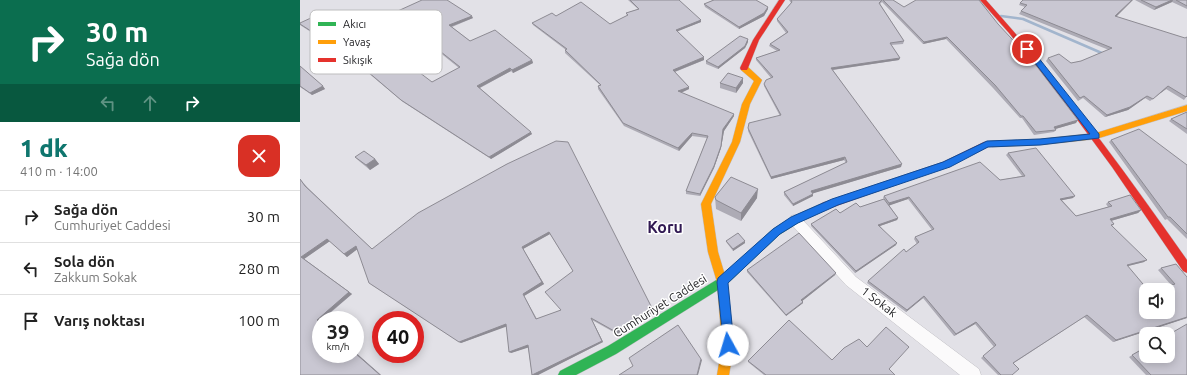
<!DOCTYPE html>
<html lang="tr">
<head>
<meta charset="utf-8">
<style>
	:root { --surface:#fff; --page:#f6f6f6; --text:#222; --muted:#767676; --line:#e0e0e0; --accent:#0f766e }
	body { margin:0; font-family:Ubuntu,sans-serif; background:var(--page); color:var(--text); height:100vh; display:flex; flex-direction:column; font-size:15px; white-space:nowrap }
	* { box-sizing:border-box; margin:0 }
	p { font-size:13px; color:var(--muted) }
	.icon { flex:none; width:22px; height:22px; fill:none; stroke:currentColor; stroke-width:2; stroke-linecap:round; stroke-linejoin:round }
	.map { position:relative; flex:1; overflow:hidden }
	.details { display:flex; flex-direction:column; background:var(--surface); width:300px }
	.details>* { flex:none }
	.banner { background:#0b6e4f; color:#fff; overflow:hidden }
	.buttons { position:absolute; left:839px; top:283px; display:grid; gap:8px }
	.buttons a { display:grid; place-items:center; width:36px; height:36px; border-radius:8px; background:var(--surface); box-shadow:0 2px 10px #0003; font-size:20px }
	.speed { position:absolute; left:12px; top:311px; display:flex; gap:8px; font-size:20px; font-weight:700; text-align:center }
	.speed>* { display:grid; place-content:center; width:52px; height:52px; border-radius:50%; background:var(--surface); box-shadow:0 2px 10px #0003; line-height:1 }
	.speed small { font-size:10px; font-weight:400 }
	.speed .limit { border:6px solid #d22; background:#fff; color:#111 }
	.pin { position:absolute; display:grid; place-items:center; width:34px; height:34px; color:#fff; margin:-17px; border:2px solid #fff; border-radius:50%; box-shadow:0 1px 4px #0007 }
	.me { position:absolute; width:44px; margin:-22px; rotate:354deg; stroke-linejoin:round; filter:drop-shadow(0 0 3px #0008) }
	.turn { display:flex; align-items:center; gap:14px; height:84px; padding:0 20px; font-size:18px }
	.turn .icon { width:52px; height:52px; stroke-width:2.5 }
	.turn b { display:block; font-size:28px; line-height:34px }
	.lanes { display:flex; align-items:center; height:38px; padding:0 20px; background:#0003; justify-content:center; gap:20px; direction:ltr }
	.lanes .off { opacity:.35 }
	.round { display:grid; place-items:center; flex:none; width:42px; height:42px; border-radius:12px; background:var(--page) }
	.overview { display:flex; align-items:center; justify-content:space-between; height:68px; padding:0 20px }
	h1 { font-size:24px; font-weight:800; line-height:30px; color:var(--accent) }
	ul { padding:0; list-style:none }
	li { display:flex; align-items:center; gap:12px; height:52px; padding:0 20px; border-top:1px solid var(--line) }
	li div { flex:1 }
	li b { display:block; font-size:15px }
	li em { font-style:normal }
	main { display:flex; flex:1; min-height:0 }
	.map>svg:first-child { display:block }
</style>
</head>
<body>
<main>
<section class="details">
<div class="banner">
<div class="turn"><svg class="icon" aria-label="right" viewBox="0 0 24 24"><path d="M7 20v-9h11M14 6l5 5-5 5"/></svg><div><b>30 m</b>Sağa dön</div></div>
<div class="lanes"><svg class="icon off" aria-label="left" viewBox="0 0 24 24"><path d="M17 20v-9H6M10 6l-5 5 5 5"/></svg><svg class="icon off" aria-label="ahead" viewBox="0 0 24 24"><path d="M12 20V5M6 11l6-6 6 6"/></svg><svg class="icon" aria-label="right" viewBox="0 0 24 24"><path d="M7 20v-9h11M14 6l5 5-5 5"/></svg></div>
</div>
<div class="overview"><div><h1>1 dk</h1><p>410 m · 14:00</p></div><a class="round" style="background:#d93025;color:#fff"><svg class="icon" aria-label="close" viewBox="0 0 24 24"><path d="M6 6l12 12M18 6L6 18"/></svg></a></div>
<ul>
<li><svg class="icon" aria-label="right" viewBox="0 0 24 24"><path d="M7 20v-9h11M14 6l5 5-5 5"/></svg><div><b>Sağa dön</b><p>Cumhuriyet Caddesi</p></div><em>30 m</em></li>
<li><svg class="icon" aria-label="left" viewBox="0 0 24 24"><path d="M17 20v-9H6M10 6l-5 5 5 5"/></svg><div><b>Sola dön</b><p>Zakkum Sokak</p></div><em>280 m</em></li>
<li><svg class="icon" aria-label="arrive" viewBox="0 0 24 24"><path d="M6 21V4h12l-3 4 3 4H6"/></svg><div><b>Varış noktası</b></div><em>100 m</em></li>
</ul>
</section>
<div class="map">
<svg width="887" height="375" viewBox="0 0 887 375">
	<rect width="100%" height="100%" fill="#e2e1e7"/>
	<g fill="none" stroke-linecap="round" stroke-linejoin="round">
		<path stroke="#a2b5cd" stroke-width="2.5" d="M701,16L723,19L804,54"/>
		<g stroke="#c0bfc4" stroke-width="1">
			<path id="street" d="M495,215L499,216L556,277L679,369L681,375H660L546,285L491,224L489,220L491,216Z"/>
		</g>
		<g stroke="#c0bfc4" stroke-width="1">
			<path id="fast" d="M525,202L528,203L530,206L528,209L498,223L479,235L426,285L316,354L276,375H258L260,371L308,346L418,279L473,229L492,217Z"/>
		</g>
		<g stroke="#c0bfc4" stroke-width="1">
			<path id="slow" d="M441,66H447L462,80L450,104L440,142L411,204L418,252L427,282L434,345L429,375H417L422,345L417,282L408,252L401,204L432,142L442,104L454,81L441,70Z
				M887,105V111L796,139L740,145L692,147L688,144L692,141L740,139L796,133Z"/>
		</g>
		<g stroke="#c0bfc4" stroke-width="1">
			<path id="jam" d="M479,0H485L459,40L448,68L447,70H441L440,68L453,40Z
				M680,0H686C760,82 824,170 887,260V273L883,271L812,167L762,99L709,33Z
				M692,141L695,142L696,144L695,146L688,147L649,166L525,210L522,209L520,206L522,203L643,162L684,142Z"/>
		</g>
		<use href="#street" fill="#fbfafb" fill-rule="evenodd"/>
		<use href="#fast" fill="#30b455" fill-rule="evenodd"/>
		<use href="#slow" fill="#ff9f0a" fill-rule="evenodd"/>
		<use href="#jam" fill="#e5322d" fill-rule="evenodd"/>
	</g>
	<path fill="#adabb5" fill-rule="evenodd" d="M328,0H379L401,22L377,31L404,60L375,72L389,87V89L381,93L434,116L424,131L421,148L414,168L400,196L386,194V191L407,138L392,136L379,151L324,126L298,89V86L300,85L265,53V50H266L233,25L232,23L256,16L310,24L327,16L326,13L338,9Z
		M412,0H456L468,9L464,16L439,29L405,7L404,4L413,0Z
		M489,0H593L776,123L755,129L756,130L754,132L734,135L722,118H720L693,88L646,39L623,44L582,2L580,4L604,41L603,44L591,45L599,60L533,70L601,167L513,193V196L493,206L484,195V192L546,163L544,160L471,179L448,131V128L480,116L464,86V84L471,78L456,60V58L477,51L469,46L470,44L486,33L477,21V19L491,3Z
		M835,0H887V9L872,2L854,10Z
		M720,3L816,16L887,96L884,100L866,89L850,101L845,98L828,110L805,117L783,98L778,101L746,61L748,58L771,63L781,61L809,50L719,14L721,11L725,7L719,5Z
		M89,15L173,18L152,27L170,41L232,60L233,63L213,73L211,71L180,88L232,134L191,159L103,102L48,56L0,25V23L132,82L159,68L123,39L91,17Z
		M448,42L445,48L418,69L406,64V61Z
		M0,66L25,89L12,95L0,87Z
		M443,78V83L436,93L420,88V83Z
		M887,112V134L869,121L871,119Z
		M811,140L887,165V239L867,219L865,220L809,142Z
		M708,153L773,198L762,200L776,216L808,207L806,204L808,202L841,210L838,213L811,221L814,224L812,226L844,262L828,266L846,312L871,285L858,270L861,268L876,264L887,318L813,342L784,317L714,363L712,375H698L681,358L694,347L675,324L654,336L623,298L606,312L567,283L568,281L617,244L614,239L615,237L632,230L608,199L589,205L598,218L597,220L580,226L596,245L555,273L511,226V224L540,213L560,207L584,199L583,198L584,196L700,180L722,176L706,155Z
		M55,157L75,159L79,164L70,170L59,161Z
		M207,164L353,310L354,312L317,334L292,320L303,342L238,375H232L228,347L211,353L206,326L161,343L72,285L57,249L47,257L30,241L4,259L52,294L20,322L21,323V354H55V352L81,375H0V179L8,188L72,249ZM250,234L273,271L261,310L237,319L224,296L244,284L223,249Z
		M415,197L457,198L441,221L416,209Z
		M426,241L445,243L433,251L427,243Z
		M447,270L536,273L535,275L502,301L503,302V303L486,316L447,272Z
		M846,347L887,375H846L829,357Z
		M532,360L589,369L595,375H464L448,362V361Z"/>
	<path fill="#8d8b93" d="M832,0H833L814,19L815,16Z
		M872,0H873L872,2L854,10L856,7Z
		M468,7V9L464,16L439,29V27Z
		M172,16L173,18L150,27L149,25Z
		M401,20V22L376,32V30Z
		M647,37L646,39L623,44L624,42Z
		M448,39V42L445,48L418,69V67Z
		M404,57V60L374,72L373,70Z
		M600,58L599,60L531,70V68Z
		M232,60L233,63L213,73L212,70Z
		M210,68L211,71L179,88L177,86Z
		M443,78V83L436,93V88Z
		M23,86L25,89L12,95L10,93Z
		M868,86L866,89L850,101L853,99Z
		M389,87V89L378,94V91Z
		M847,96L845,98L828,110L805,117L807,115Z
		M434,114V116L424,131L421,148L414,168L400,196V194L423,129Z
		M778,120L776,123L752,130L754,127Z
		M231,132L232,134L191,159L189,157Z
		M392,133V136L379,151L378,148Z
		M545,157L544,160L471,179V177Z
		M75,159L79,164L70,170L66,165Z
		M602,164L601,167L511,194V191Z
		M458,189L457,198L441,221V213Z
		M513,194V196L493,206V204Z
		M775,196L773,198L758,201L760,199Z
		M609,197L608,199L588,206L589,203Z
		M841,210L838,213L807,222L810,219Z
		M598,218L597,220L577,227L578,225Z
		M249,232L250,234L223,249L244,284L224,296L238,321L223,294L222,247Z
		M27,239L30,241L4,259L52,294L21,320L20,322L21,324L17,320L1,257Z
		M445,241V243L433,251V249Z
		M597,243L596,245L555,273L556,271Z
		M56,246L59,248L47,257L44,254Z
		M847,260L844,262L824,267L827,265Z
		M536,273L535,275L501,302V300Z
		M624,296L623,298L606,312L607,310Z
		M503,302V303L486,316V315Z
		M353,310L354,312L317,334L316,332Z
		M887,317V318L813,342L816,340Z
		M291,318L303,342L238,375H233Z
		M676,322L675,324L654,336L656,334Z
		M206,324L208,326L161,343L159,342Z
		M228,345L230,347L211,353L209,352Z
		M55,352L81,375H80L55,353Z
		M401,359L402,360L398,375H397Z"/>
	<path fill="#c9c7d2" stroke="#8d8b93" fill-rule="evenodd" d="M122,0H147L172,16L149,25L170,41L195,30L232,60L212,70L210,68L177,86L231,132L189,157L101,100L47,54L0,24V23L26,11L78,41L132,82L160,67L121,36L89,15Z
		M330,0H379L401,20L376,30L404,57L373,70L389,87L378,91L434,114L423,129L421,146L414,166L400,194L386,191L408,136L392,133L378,148L323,123L298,86L301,85L265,50L267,49L232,23L252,13L256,16L281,2L310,24L328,15L326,13L339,9Z
		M414,0H456L468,7L464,13L439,27L404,4Z
		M491,0H582L579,3L604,41L590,43L600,58L531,68L602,164L511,191L513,194L493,204L484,192L547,162L545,157L471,177L448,128L449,123L481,115L464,84L466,80L473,77L456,58L480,50L470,44L488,32L477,19L492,2Z
		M583,0H593L604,7L616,0H679L698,24L735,64L778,120L754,127L756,130L736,132L723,116H721L695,85L647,37L624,42Z
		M723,0H832L815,16L885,38L887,37V96L886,97L868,86L853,99L847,96L830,107L807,115L784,96L780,98L748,58L759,54L771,63L781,61L812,48L721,11L727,5L720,3Z
		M841,0H872L856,7Z
		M876,0H887V6Z
		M440,36L448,39L445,46L418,67L406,61Z
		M0,66L23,86L10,93L0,86Z
		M428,73L443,78L436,88L420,83Z
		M887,112V129L871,119Z
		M839,129L887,165V234L870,217H868L811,140Z
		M256,141L268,142L353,310L316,332L291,318L302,341L232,375L228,345L209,352L206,324L159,342L69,283L56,246L44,254L27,239L1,257L49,292L17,320L21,324V354H55V353L80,375H0V179L5,186L72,249L118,213L207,164ZM249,232L273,271L245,292L261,310L236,319L223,294L242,282L222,247Z
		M736,148L775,196L760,199L776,216L812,206L808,202L830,195L841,210L810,219L814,224L811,225L847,260L827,265L848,290H846V312H868V290H856L875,284L861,268L876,264L887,277V317L816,340L787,315L713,363L719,369L712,375H701L683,356L696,345L676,322L656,334L624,296L607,310L568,281L604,249L606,252L619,242L615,237L634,229L609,197L589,203L584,196L680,162L700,180L725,176L708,153Z
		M64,151L75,159L66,165L55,157Z
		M431,177L458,189L441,213L416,200L415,197Z
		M584,199L598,218L578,225L597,243L556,271L511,224L536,209L540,213L556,203L560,207Z
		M438,233L445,241L433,249L426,241Z
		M499,233L536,273L501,300L503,302L486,315L447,270Z
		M489,320L532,360L544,348L559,339L567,347L586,327L609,347L589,369L595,375H466L448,361Z
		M887,324V375H851L832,355L846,347V356H868V335Z
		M378,325L401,359L397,375H319L333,366L329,358Z"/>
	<path fill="#1a73e8" stroke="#114b97" d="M725,47H730L799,134V138L740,145L688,147L650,167L538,205L498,223L480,234L428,283L434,345L432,349L428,350L424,349L417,282L418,278L473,229L491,217L532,199L643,162L687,141L740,139L790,134L725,50Z"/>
	<g text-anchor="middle" stroke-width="3" stroke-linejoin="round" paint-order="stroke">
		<g font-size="12" fill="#232326" stroke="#fff">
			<text transform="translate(579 302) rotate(37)" y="4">1 Sokak</text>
			<text transform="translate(360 306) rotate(-32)" y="4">Cumhuriyet Caddesi</text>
		</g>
		<g font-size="16" font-weight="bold" fill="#311953" stroke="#fff">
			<text x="365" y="233">Koru</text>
		</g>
	</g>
	<rect x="10" y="10" width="132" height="64" rx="6" fill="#fff" stroke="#bdbdbe" stroke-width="1"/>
	<rect x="18" y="22" width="18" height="4" fill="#30b455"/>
	<rect x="18" y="40" width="18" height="4" fill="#ff9f0a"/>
	<rect x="18" y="58" width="18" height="4" fill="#e5322d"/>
	<g font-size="11" fill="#232326">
		<text x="43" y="28">Akıcı</text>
		<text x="43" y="46">Yavaş</text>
		<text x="43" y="64">Sıkışık</text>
	</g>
</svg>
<div class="buttons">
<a><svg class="icon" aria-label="sound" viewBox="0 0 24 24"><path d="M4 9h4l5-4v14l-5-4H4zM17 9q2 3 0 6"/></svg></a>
<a><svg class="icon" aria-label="search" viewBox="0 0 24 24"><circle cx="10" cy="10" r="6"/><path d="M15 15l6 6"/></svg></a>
</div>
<div class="speed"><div>39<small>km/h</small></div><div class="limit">40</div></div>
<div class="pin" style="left:727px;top:49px;background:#d93025"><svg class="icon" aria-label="arrive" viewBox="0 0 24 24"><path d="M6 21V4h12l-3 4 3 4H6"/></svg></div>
<svg class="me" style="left:428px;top:345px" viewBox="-20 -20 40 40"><circle r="19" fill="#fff"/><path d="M0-13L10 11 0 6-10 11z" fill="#1a73e8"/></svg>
</div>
</main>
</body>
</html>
